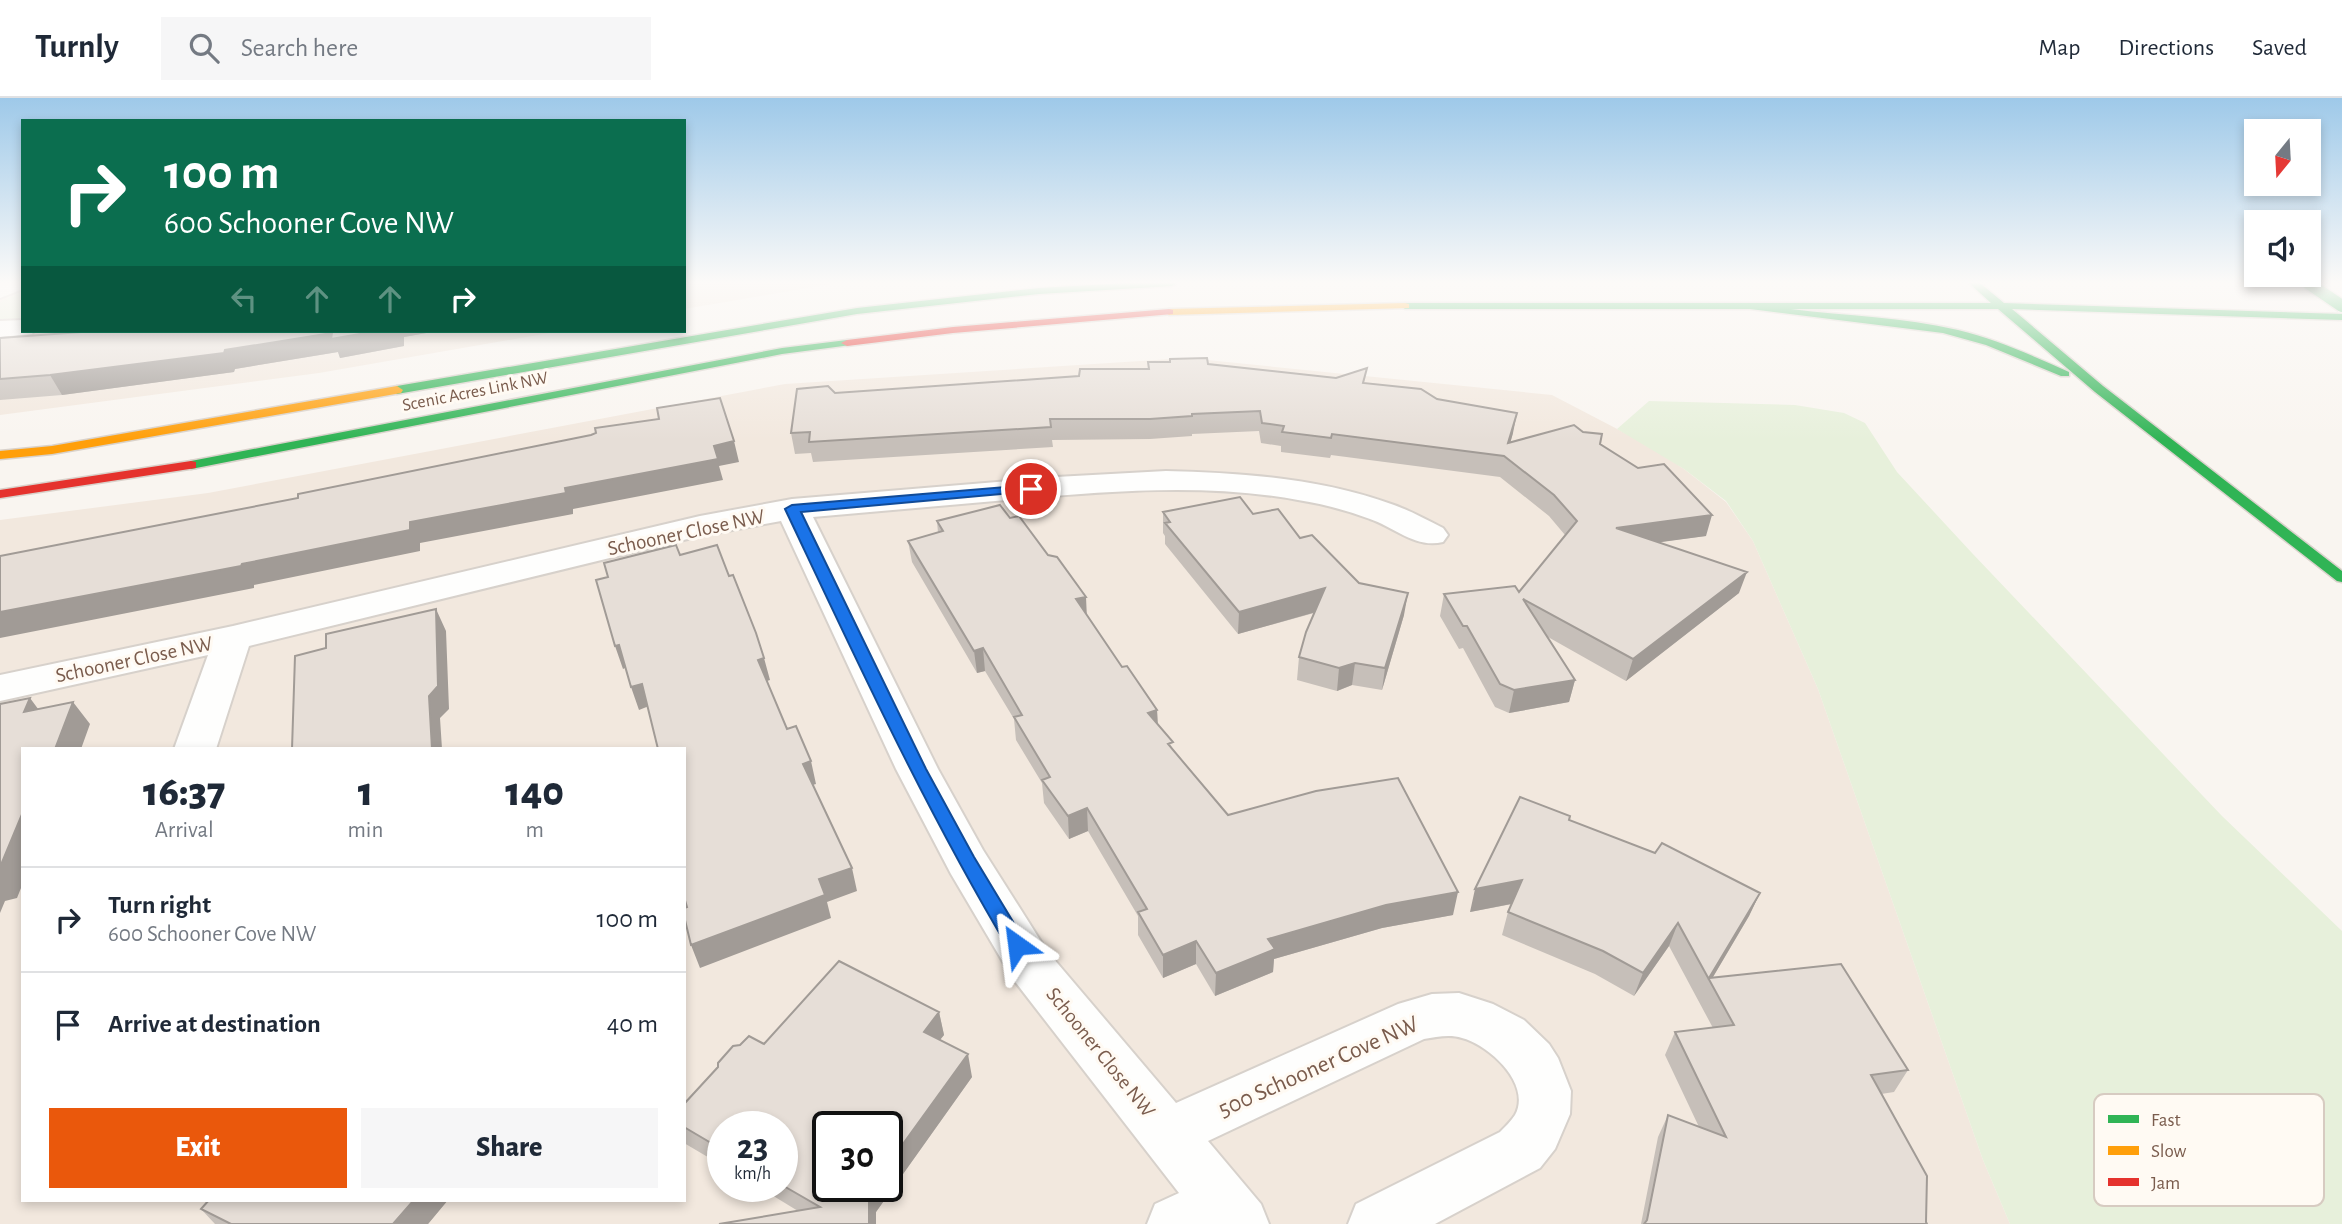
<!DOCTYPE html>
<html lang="en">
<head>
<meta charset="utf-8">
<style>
	:root { --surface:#fff; --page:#f6f6f7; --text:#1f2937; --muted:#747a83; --line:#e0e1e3; --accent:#ea580c }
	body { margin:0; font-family:"Alegreya Sans",sans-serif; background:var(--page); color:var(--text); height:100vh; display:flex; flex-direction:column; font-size:26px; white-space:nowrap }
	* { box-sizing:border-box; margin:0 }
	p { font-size:23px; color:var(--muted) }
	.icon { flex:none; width:38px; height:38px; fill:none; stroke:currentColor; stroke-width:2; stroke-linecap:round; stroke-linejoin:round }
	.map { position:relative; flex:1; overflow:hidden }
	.side { position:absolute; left:21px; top:649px; width:665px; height:455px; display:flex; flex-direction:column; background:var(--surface); border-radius:0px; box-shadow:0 4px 10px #0003 }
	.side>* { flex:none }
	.guide { position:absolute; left:21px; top:21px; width:665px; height:214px; border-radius:0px; box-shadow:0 4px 10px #0003; background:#0b6e4f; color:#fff; overflow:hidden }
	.needle { width:46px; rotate:198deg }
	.buttons { position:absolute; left:2244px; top:21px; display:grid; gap:14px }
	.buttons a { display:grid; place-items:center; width:77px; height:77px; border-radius:0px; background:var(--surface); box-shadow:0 4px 10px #0003; font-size:35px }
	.speed { position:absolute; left:707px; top:1013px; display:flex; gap:14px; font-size:35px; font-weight:700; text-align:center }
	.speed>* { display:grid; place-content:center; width:91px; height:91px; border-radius:50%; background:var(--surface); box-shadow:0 4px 10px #0003; line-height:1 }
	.speed small { font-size:18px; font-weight:400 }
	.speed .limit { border:4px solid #111; border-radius:10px; background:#fff; color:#111 }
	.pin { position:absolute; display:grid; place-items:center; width:60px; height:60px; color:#fff; margin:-30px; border:4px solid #fff; border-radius:50%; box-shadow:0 2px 7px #0007 }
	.me { position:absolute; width:77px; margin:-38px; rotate:329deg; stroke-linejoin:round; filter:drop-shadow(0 0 5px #0008) }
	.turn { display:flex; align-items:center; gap:24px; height:147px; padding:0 28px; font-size:32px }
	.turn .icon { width:91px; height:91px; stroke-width:2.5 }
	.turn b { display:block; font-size:49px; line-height:60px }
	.lanes { display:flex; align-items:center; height:66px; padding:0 28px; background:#0003; justify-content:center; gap:35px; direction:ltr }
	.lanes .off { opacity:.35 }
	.eta { display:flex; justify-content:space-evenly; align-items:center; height:119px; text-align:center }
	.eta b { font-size:42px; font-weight:800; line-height:49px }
	.button { display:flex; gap:14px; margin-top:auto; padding:14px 28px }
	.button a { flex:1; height:80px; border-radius:0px; background:var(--accent); color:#fff; font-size:28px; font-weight:800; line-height:80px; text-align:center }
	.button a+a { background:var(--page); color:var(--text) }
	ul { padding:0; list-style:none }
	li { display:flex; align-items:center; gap:21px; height:105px; padding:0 28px; border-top:2px solid var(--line) }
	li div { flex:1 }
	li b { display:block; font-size:26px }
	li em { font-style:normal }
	header { display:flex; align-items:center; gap:42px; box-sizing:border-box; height:98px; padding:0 35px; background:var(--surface); border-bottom:2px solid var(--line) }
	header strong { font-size:33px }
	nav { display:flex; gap:38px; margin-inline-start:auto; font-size:24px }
	.search { width:490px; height:63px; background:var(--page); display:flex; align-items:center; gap:18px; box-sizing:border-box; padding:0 24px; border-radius:0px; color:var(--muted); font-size:26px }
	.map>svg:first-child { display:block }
</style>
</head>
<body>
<header>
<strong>Turnly</strong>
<div class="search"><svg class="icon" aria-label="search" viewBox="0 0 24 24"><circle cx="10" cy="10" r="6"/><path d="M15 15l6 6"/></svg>Search here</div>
<nav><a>Map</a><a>Directions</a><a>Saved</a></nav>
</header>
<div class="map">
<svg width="2342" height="1126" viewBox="0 0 2342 1126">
	<rect width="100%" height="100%" fill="#f9f5f0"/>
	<path fill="#f2e8de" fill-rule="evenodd" d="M0,185H23V233H561L319,275L0,317Z
		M684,185H837L684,211Z
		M1187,260L1552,297L1646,346L1684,371L1726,404L1753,443L1818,591L1983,1062L2010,1126H0V422L208,395L785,286ZM23,651H684V1102H23ZM723,1029H782V1088H723ZM828,1029H887V1088H828Z"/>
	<path fill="#e7f0db" d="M23,193V221L0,222V204Z
		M1649,303L1795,307L1844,315L1865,325L1897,374L1972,455L2222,718L2342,833V1126H2010L1983,1062L1818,591L1753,443L1726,403L1684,371L1617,331Z"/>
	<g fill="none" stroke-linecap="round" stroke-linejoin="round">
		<g stroke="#d7d1cb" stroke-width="4">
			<path id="street" d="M0,185H23V191L0,200Z
				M23,222V233H34L32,236L0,239V223Z
				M1166,373C1244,375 1321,380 1394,407C1411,413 1427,422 1443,430L1448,437L1443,444C1416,451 1394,429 1370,421C1346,412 1323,406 1298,402C1206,385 1111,393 1018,401C950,407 881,413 813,419L938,671L983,752L1047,853L1176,1005L1398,906L1432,896L1459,895L1493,906L1524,922L1549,946L1558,960L1571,993L1570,1016L1555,1051L1540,1070L1435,1126H1348L1356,1106L1500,1034C1505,1029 1511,1023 1515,1017C1532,986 1489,947 1462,940C1450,936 1436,939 1424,941L1208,1043L1261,1106L1269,1126H1147L1155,1106L1179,1095L1013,881L951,776L896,671L781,423L700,438L249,548L216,651H174L208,557L0,603V577L233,528L700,418L792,401L1056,379Z"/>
		</g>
		<g stroke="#d9d2cb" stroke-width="3">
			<path id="fast" d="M1126,185H1177L1172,188L1039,196L857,216L397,296L391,292L397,288L857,210L1039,190Z
				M1969,185H1980L2004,205L2342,216V222L2012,211L2103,288L2342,473V484L2337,483L2095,294L1998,211H1791C1847,218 1903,219 1958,232C1996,241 2033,258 2069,274V278H2061L1986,247L1943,235L1750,211H1405L1400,208L1405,205H1991Z
				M847,242L851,243V247L782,256L191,371L185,367L191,363L782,250Z"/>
		</g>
		<g stroke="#d9d2cb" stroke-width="3">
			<path id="slow" d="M1405,205L1409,206V210L1169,217L1164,214L1169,211Z
				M397,288L403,292L401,295L52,356L0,361V353L52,348Z"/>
		</g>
		<g stroke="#d9d2cb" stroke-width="3">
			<path id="jam" d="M1169,211L1173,212V216L953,235L847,248L841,245L847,242L953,229Z
				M191,363L196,364V370L0,400V392Z"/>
		</g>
		<use href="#street" fill="#fefefd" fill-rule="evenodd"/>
		<use href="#fast" fill="#30b455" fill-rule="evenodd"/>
		<use href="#slow" fill="#ff9f0a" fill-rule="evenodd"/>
		<use href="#jam" fill="#e5322d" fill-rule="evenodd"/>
		<g stroke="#dad1cc" stroke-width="15" stroke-linecap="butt">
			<path id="fast-bridge" d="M2308,185L2342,208"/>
		</g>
		<use href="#fast-bridge" stroke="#30b455" stroke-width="12"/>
	</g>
	<path fill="#c6bfb9" d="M95,233H432V234L404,239V248L340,260L338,254L235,271L234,274L62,297L0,302V240Z
		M1208,266L1365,285L1437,301L1513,335L1510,345L1600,346L1706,438L1659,444L1739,495L1626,583L1548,539L1575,582L1569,604L1509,615L1495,609L1463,550L1459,551L1440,518L1444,496L1519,494L1565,437L1549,418L1500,379L1331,357L1330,360L1281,354V348L1261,345L1259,333L1192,336V338L1150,341L1052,342L1053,349L813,364L811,355L795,356L791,335L835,295L1079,278Z
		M1163,414L1253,416L1300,440L1359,485L1404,517L1382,592L1352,587L1337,593L1297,582L1299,559L1314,515L1238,536L1165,446V438L1163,435Z
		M937,423L1087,517L1122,569L1157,612L1158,626L1173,651L1228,717L1453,817L1382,830L1274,861L1273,874L1215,898L1196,866L1163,880L1138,837V818L1088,733L1069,741L1044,705L1042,685L1016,642L1014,621L985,573L977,575L912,464L908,443L938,435Z
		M1569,722L1760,795L1749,818L1713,879L1908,972L1894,994L1881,996L1927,1126H1641L1658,1039L1668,1017L1699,1029L1665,957L1675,934L1713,930L1669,848L1634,898L1595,876L1502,837L1508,814L1512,806L1470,814Z
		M939,914L944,937L940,942L972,979L876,1114V1126H719L798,1113L757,1088H782V1029H723V1068L684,1045V1006L764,946Z
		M448,1102L428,1126H215L201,1111Z"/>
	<path fill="#a19b96" d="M377,233H432V234L404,239V248L340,260L338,254L235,271L234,274L62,297L50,277L225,252L332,235Z
		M1517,315L1513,335L1506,360L1508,345Z
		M734,343L739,364L719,368L723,382L573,411V416L420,445V453L254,487V490L0,540V514L242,466L410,424L565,390L714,348Z
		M1712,417L1706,438L1610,451L1616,430Z
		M1747,474L1739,495L1626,583L1633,561Z
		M1325,490L1323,512L1238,536L1239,514Z
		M1408,495L1404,517L1382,592L1385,570Z
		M1086,499L1087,521L1076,501Z
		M436,511L446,533L449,611L440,620L442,651H432L429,598Z
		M619,547L627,569L623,571L615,548Z
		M983,550L985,573L977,575L974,553Z
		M764,560L770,582L764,584L758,562Z
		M1355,565L1352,587L1337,593L1339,570Z
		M1575,582L1569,604L1509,615L1514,592Z
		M642,586L649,608L639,612L631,589Z
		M30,600L47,623L24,614Z
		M73,604L90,626L81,651H55Z
		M1157,612L1158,634L1148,615Z
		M811,663L816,686L809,688L803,666Z
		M1087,710L1088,733L1069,741L1068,718Z
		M23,714V785L17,800L5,803L0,815V769Z
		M852,770L857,793L827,804L831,820L700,870L691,847L819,781Z
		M1522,782L1516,805L1470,814L1475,791Z
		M1458,794L1453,817L1382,830L1274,861L1273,874L1215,898L1216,875L1268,841L1386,807Z
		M1760,795L1749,818L1710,884L1709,881Z
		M1678,825L1669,848L1634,898L1643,875Z
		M1196,843V866L1163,880V857Z
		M939,914L944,937L928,956L924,934Z
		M968,956L972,979L876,1114V1126H869V1093L872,1088H887V1068Z
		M414,1102H448L428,1126H393Z"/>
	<path fill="#e6ded7" stroke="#a19b96" stroke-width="2" d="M95,233H377L331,241L332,235L225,252L224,255L50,277L0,281V240Z
		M1207,260L1208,266L1336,280L1367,270L1363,285L1421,291L1437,301L1517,315L1508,345L1574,327L1583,334L1602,336L1600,346L1638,370L1664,366L1712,417L1616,430L1747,474L1633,561L1523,501L1575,582L1514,592L1500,586L1467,528H1463L1444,496L1515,488L1519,494L1577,423L1554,397L1504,358L1332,336L1331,340L1282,334L1284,328L1262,325L1260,313L1192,316V318L1150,321H1050L1051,329L809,344L810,334L791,335L797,291L828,288L835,295L1079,278L1080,271H1149L1148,264H1170V261Z
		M720,300L734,343L714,348L718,361L565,390L566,395L410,424V432L242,466L241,468L0,514V458L298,400V396L591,337L596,335L595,330L659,321L657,310Z
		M1240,399L1253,416L1278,411L1300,440L1312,437L1359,485L1408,495L1385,570L1355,565L1339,570L1299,559L1306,534L1325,490L1239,514L1165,425L1170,424L1163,414Z
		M1000,407L1010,420L1019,418L1048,457L1057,459L1086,499L1076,501L1122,569L1127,568L1157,612L1148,615L1173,644L1168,646L1228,717L1316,693L1398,680L1458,794L1386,807L1268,841L1275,851L1216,875L1196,843L1163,857L1138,814L1147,811L1087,710L1068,718L1042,682L1050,679L1014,619L1022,617L983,550L974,553L908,443L943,433L937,423Z
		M676,447L680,457L717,447L729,478L733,477L756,535L764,560L758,562L787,631L796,628L811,663L803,666L852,770L819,781L825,797L691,847L684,818V810L687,809L684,799V651H658L642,586L631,589L619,547L615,548L596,482L608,479L604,465Z
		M436,511L438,588L429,598L432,651H292L295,558L326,550V536Z
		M30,600L24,614L73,604L55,651H23V714L0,769V606Z
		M1520,699L1570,718L1569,722L1655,755L1662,745L1760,795L1709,880L1841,866L1908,972L1871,977L1927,1078L1926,1124L1927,1126H1644L1647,1122L1668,1017L1726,1039L1675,934L1734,927L1678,825L1643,875L1603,853L1508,814L1522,782L1475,791Z
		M839,863L939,914L924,934L968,956L887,1068V1029H828V1088H872L869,1093V1126H719L820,1109L782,1087V1029H723V1052L684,1029V1006L718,969V965L733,948L740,947L749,938L764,946Z
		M209,1102H414L393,1126H231L201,1111Z"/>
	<linearGradient id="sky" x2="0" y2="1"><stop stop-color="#9ec9e9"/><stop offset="0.54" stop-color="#fcfaf8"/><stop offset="1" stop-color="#fcfaf8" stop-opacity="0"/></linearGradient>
	<rect width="2342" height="342" fill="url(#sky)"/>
	<path fill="#1a73e8" stroke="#114b97" stroke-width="2" d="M1031,387L1036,388V393L801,414L926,671L974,759L1027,847L1025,853L1017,855L1010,853C925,711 856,561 785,411L792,407Z"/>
	<g text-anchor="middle" stroke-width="6" stroke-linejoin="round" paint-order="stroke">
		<g font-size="18" fill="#7a5c4d" stroke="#fffaf3">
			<text transform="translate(475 293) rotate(-11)" y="6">Scenic Acres Link NW</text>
		</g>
		<g font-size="21" fill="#7a5c4d" stroke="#fffaf3">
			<text transform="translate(686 434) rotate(-12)" y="7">Schooner Close NW</text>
			<text transform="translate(134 561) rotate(-12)" y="7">Schooner Close NW</text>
			<text transform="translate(1101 954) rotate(51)" y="7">Schooner Close NW</text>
		</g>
		<g font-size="24" fill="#7a5c4d" stroke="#fffaf3">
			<text transform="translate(1318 968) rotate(-24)" y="8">500 Schooner Cove NW</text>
		</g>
	</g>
	<rect x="2094" y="996" width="230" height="112" rx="10" fill="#fffaf3" stroke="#d7cbc1" stroke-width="2"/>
	<rect x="2108" y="1017" width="31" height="8" fill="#30b455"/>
	<rect x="2108" y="1048" width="31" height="9" fill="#ff9f0a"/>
	<rect x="2108" y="1080" width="31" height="8" fill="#e5322d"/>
	<g font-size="19" fill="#7a5c4d">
		<text x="2151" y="1028">Fast</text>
		<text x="2151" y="1059">Slow</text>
		<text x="2151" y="1091">Jam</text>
	</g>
</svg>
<div class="buttons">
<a><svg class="needle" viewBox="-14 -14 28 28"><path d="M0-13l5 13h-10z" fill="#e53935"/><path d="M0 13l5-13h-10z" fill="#747a83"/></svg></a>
<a><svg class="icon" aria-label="sound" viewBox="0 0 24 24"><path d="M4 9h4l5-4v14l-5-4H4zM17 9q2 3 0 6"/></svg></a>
</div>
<div class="speed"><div>23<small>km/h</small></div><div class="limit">30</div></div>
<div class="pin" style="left:1031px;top:391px;background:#d93025"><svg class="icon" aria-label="arrive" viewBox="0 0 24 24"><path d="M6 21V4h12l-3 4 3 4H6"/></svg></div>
<svg class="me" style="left:1017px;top:847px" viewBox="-20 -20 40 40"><path d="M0-17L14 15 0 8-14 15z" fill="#1a73e8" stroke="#fff" stroke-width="4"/></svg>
<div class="guide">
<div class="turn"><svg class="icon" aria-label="right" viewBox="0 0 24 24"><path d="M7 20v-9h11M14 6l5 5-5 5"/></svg><div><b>100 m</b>600 Schooner Cove NW</div></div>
<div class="lanes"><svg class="icon off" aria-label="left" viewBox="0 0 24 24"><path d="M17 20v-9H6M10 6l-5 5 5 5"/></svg><svg class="icon off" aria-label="ahead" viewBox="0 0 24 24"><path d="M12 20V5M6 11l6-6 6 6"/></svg><svg class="icon off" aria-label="ahead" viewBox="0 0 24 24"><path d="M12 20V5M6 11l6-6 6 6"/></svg><svg class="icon" aria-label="right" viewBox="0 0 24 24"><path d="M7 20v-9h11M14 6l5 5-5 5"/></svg></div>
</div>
<section class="side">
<div class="eta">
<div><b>16:37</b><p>Arrival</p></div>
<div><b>1</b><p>min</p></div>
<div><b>140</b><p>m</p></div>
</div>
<ul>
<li><svg class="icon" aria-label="right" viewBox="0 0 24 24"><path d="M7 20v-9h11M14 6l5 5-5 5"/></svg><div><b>Turn right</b><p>600 Schooner Cove NW</p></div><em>100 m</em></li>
<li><svg class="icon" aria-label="arrive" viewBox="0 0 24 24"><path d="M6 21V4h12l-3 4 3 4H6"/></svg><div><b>Arrive at destination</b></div><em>40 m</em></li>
</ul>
<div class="button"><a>Exit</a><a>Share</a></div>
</section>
</div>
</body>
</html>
